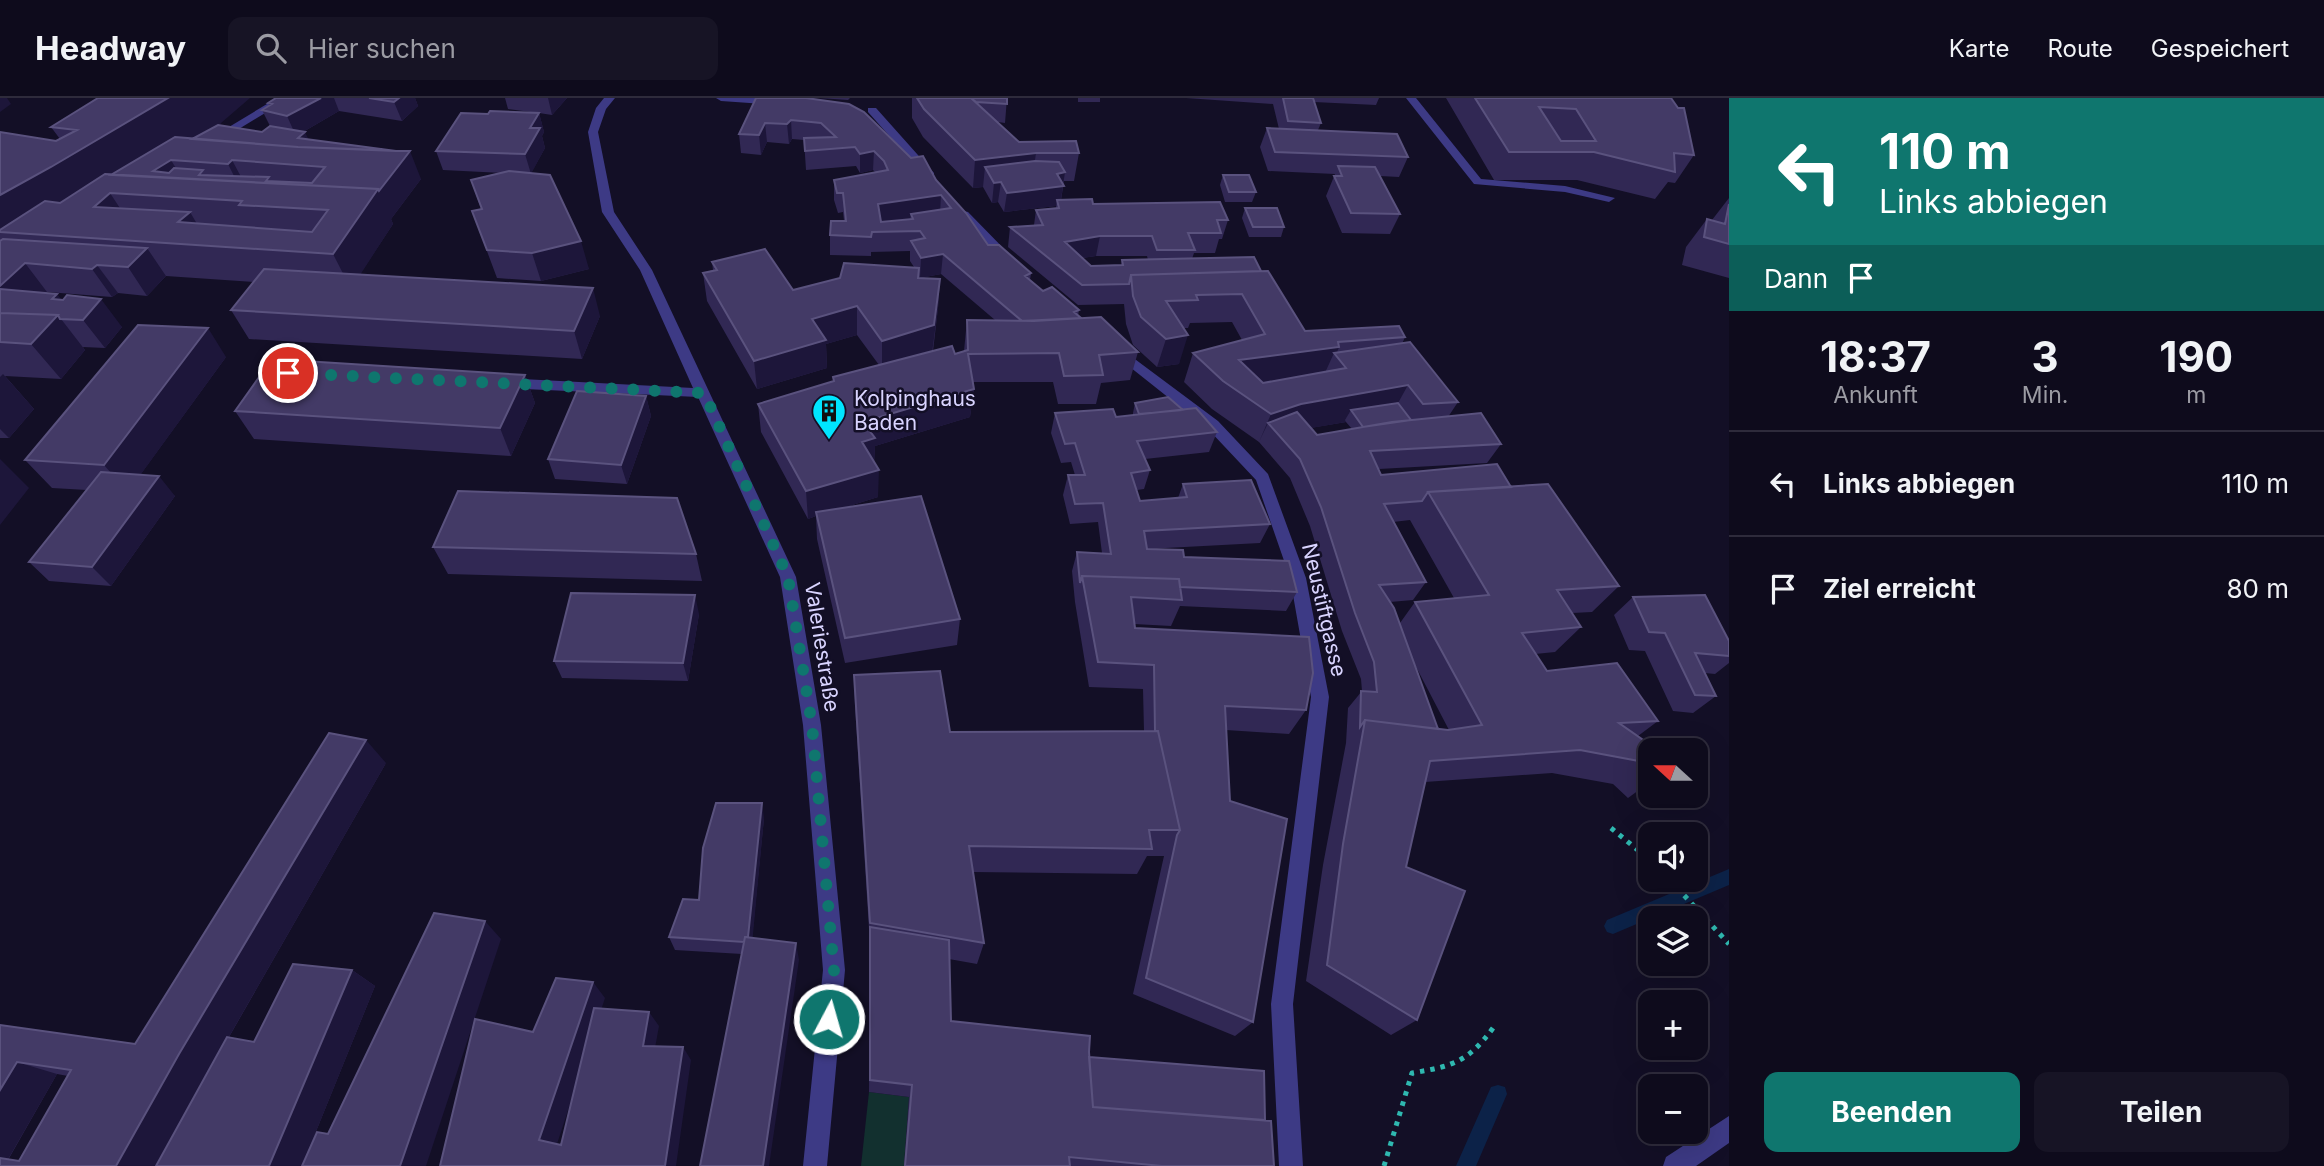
<!DOCTYPE html>
<html lang="de">
<head>
<meta charset="utf-8">
<style>
	:root { --surface:#0e0b1c; --page:#171425; --text:#f1f3f6; --muted:#9b9ba3; --line:#2e2b3b; --accent:#0f766e }
	body { margin:0; font-family:Inter,sans-serif; background:var(--page); color:var(--text); height:100vh; display:flex; flex-direction:column; font-size:26px; white-space:nowrap }
	* { box-sizing:border-box; margin:0 }
	p { font-size:23px; color:var(--muted) }
	.icon { flex:none; width:38px; height:38px; fill:none; stroke:currentColor; stroke-width:2; stroke-linecap:round; stroke-linejoin:round }
	.map { position:relative; flex:1; overflow:hidden }
	.details { display:flex; flex-direction:column; background:var(--surface); width:595px }
	.details>* { flex:none }
	.guide { background:#0f766e; color:#fff; overflow:hidden }
	.needle { width:46px; rotate:291deg }
	.tools { position:absolute; left:1638px; top:640px; display:grid; gap:14px }
	.tools a { display:grid; place-items:center; width:70px; height:70px; border-radius:14px; background:var(--surface); box-shadow:0 7px 28px #0002,0 0 0 2px var(--line); font-size:35px }
	.pin { position:absolute; display:grid; place-items:center; width:60px; height:60px; color:#fff; margin:-30px; border:4px solid #fff; border-radius:50%; box-shadow:0 2px 7px #0007 }
	.me { position:absolute; width:77px; margin:-38px; rotate:6deg; stroke-linejoin:round; filter:drop-shadow(0 0 5px #0008) }
	.turn { display:flex; align-items:center; gap:24px; height:147px; padding:0 35px; font-size:32px }
	.turn .icon { width:91px; height:91px; stroke-width:2.5 }
	.turn b { display:block; font-size:49px; line-height:60px }
	.then { display:flex; align-items:center; height:66px; padding:0 35px; background:#0003; gap:14px; font-size:26px }
	.eta { display:flex; justify-content:space-evenly; align-items:center; height:119px; text-align:center }
	.eta b { font-size:42px; font-weight:700; line-height:49px }
	.button { display:flex; gap:14px; margin-top:auto; padding:14px 35px }
	.button a { flex:1; height:80px; border-radius:14px; background:var(--accent); color:#fff; font-size:28px; font-weight:700; line-height:80px; text-align:center }
	.button a+a { background:var(--page); color:var(--text) }
	ul { padding:0; list-style:none }
	li { display:flex; align-items:center; gap:21px; height:105px; padding:0 35px; border-top:2px solid var(--line) }
	li div { flex:1 }
	li b { display:block; font-size:26px }
	li em { font-style:normal }
	header { display:flex; align-items:center; gap:42px; box-sizing:border-box; height:98px; padding:0 35px; background:var(--surface); border-bottom:2px solid var(--line) }
	header strong { font-size:33px }
	nav { display:flex; gap:38px; margin-inline-start:auto; font-size:24px }
	.search { width:490px; height:63px; background:var(--page); display:flex; align-items:center; gap:18px; box-sizing:border-box; padding:0 24px; border-radius:14px; color:var(--muted); font-size:26px }
	main { display:flex; flex:1; min-height:0 }
	.map>svg:first-child { display:block }
</style>
</head>
<body>
<header>
<strong>Headway</strong>
<div class="search"><svg class="icon" aria-label="search" viewBox="0 0 24 24"><circle cx="10" cy="10" r="6"/><path d="M15 15l6 6"/></svg>Hier suchen</div>
<nav><a>Karte</a><a>Route</a><a>Gespeichert</a></nav>
</header>
<main>
<div class="map">
<svg width="1729" height="1068" viewBox="0 0 1729 1068">
	<rect width="100%" height="100%" fill="#130f26"/>
	<path fill="#12302f" d="M869,994L909,999L904,1068H861Z"/>
	<g fill="none" stroke-linecap="round" stroke-linejoin="round">
		<path fill="#0c2248" fill-rule="evenodd" d="M1729,771V787L1613,836L1607,834L1604,828L1607,822Z
			M1498,987L1505,989L1507,996L1476,1068H1456L1491,989Z"/>
		<path stroke="#2fb8b0" stroke-width="5" stroke-dasharray="4.5 6" stroke-linecap="butt" d="M1611,730L1650,762
			M1670,782L1729,846
			M1384,1068L1412,975C1453,968 1468,964 1493,930"/>
		<path fill="#3d3a85" fill-rule="evenodd" d="M277,0H290L219,43L209,41Z
			M604,0H615L606,11L598,34L614,114L652,172L796,479L821,627L845,872L827,1068H803L823,872L803,627L780,479L698,299L505,290L498,285L505,280L693,290L640,172L602,114L588,34L596,10Z
			M716,0H765L782,4L777,7L721,3Z
			M1406,0H1416L1481,81L1565,88L1615,100L1609,104L1565,94L1474,86Z
			M868,10H876L934,75V79H926L868,14Z
			M964,113L968,114L1012,159V165H1004L960,120V114Z
			M1116,247L1218,323L1268,376L1306,480L1329,599L1293,906L1303,1068H1279L1271,906L1311,599L1290,480L1256,382L1208,331L1111,254V248Z
			M1729,1018V1045L1696,1068H1663L1666,1059Z"/>
	</g>
	<path fill="#312854" fill-rule="evenodd" d="M276,0H415L418,8L402,23L339,13L303,34L309,42L421,81L391,121L393,126L360,176L600,218L582,261L249,241L231,212L254,184L166,178L147,198L118,195L112,199L47,194L46,195L122,229L105,250L83,249L85,252L61,281L5,278L34,311L9,340H0V34L56,43L60,41L51,29L221,25L218,27L262,34L270,28L262,12L269,7L268,5Z
		M505,0H567L552,17L539,15L544,34L542,38L545,50L531,75L589,171L541,183L497,180L472,113L481,111L471,82L503,75L443,72L436,53L488,16L538,15L508,11Z
		M756,0L911,60L936,82L988,147L1031,175L1030,182L1043,193L1079,212L1078,218L1081,220L1138,254L1130,282L1101,285L1096,306H1058L1053,284H973L974,291L970,319L875,348L874,365L878,399L846,409L960,521L957,547L845,565L817,441L816,418L808,421L761,334L758,306L833,283V279L879,267L857,237L826,246L827,270L757,291L707,203L703,175L713,172L712,164L793,192L914,169L910,163V153L871,154V158L830,157V137L844,123L843,114L838,115L834,102V82L875,74L873,72L860,75L856,68L806,72L804,42L792,41L789,46L767,44L761,57L741,55L739,36ZM941,176L995,222H967L964,253L955,256L933,253L938,210L940,181L918,180V177L920,180Z
		M819,0H850L848,2Z
		M912,0H1007L1005,25L998,24L1019,44L1079,55L1074,83H1064L1061,102L1228,122L1222,141H1219L1215,155H1194L1192,161L1261,173L1305,233L1405,239L1402,246L1458,304L1448,319L1501,346L1487,365L1379,371L1381,377L1511,389L1619,488L1592,514L1572,515L1581,529L1555,554L1535,556L1547,573L1658,623L1638,638L1650,653V684L1628,700L1613,686L1552,675L1425,684L1406,769L1417,922L1391,937L1306,883L1323,767L1346,645L1348,610L1362,593L1361,581L1342,533L1310,428L1290,380L1259,344L1212,311L1184,284L1193,255L1242,242L1232,224L1190,225L1188,230H1183L1179,266L1157,269L1133,247L1126,226L1124,206L1078,207L1008,149L1010,129L1034,127L1036,112L1056,110V108L1004,114L998,104L992,105L983,89L973,90L923,39L912,20ZM1096,158H1147L1148,162H1122L1121,167L1091,168L1082,160ZM1346,324L1352,331L1317,337L1310,330ZM1410,422L1454,500L1415,504L1400,525L1390,504L1413,502L1426,484L1393,424ZM1414,565L1449,632L1438,631Z
		M1078,0H1100V4H1078Z
		M1186,0H1379L1376,7L1314,4L1321,25L1318,32L1408,59L1399,79L1380,78L1400,116L1390,136L1342,135L1326,98L1335,76L1268,73L1260,49L1267,30L1279,31L1273,6Z
		M1446,0H1671L1694,57L1675,85L1668,84L1655,101L1577,82H1494Z
		M1223,77L1256,94L1252,104H1225L1220,87Z
		M1729,100V180L1682,167L1686,149L1707,121L1712,122Z
		M1245,110L1284,129L1281,139H1249L1242,120Z
		M226,259L140,377L175,398L111,488L49,483L29,464L87,392L52,390L25,362Z
		M525,277L535,305L511,358L254,341L235,313Z
		M646,298L651,318L627,386L555,381L548,361Z
		M1135,305L1183,312L1217,334L1209,354L1145,361L1150,372L1144,391L1137,392L1140,403L1178,400L1183,386L1270,426L1260,445L1147,451L1184,459L1297,494L1286,513L1180,508L1171,528L1134,526L1135,530L1306,612L1289,636L1226,632L1230,703L1253,924L1235,938L1133,896L1164,758H1147L1137,776L973,774L984,845L977,866L949,861L951,923L1089,954V959L1265,1022L1274,1068H904L909,999L869,994L870,847L855,608L854,577L950,634L1144,633L1143,591L1089,589L1075,504L1072,473L1077,454L1102,455L1098,424L1070,426L1063,397L1068,377H1075L1071,364L1061,365L1051,335L1055,315L1116,319L1133,317V315Z
		M433,449L696,456L702,483L448,476Z
		M1633,499L1729,543V565L1715,576L1705,575L1716,598L1693,615L1673,613L1645,553L1629,552L1614,517Z
		M699,516L688,583L562,580L554,563Z
		M386,665L229,939L254,944L352,872L375,888L302,1068H0V927L135,946ZM57,976L68,978L19,1063L8,1062Z
		M764,720L752,840L799,862L742,856L675,852L669,839Z"/>
	<path fill="#1d163a" d="M0,0H7L11,6L0,14Z
		M168,0H250L221,25L185,48L0,134V97Z
		M321,0H334L339,13L296,38L287,18Z
		M397,0H415L418,8L402,23L394,4Z
		M548,0H567L552,17Z
		M539,15L544,34L542,38L545,50L531,76L525,56L530,30Z
		M791,22L792,41L789,46L787,26Z
		M765,25L767,44L761,57L759,37Z
		M305,34L314,54L298,40Z
		M410,53L421,81L391,121L393,126L351,191L333,156L378,91Z
		M874,53L873,72L860,75V56Z
		M1036,55L1032,83L1001,84L998,104L992,105L994,85L985,69L983,89L973,90L975,62Z
		M171,62L186,87L153,73Z
		M232,62L247,90H240L228,66Z
		M1065,74L1060,108L1057,102L1056,108L1004,114L1007,95L1057,76Z
		M110,95L133,130L94,109Z
		M941,97L940,117L911,116L910,121L878,125V106Z
		M190,114L210,148L178,124Z
		M1100,138L1096,158L1061,163L1065,144Z
		M581,143L589,171L541,183L532,155Z
		M147,150L166,178L147,198L128,169Z
		M943,156L941,176L920,180L921,160Z
		M25,165L47,194L20,219L0,196V188Z
		M97,167L118,195L112,199L92,171Z
		M940,181L938,210L932,255L882,271V243Z
		M593,190L600,218L582,261L574,233Z
		M57,196L77,221L52,201Z
		M101,201L122,229L105,250L83,222Z
		M857,208V237L826,246L827,270L757,291L754,263L812,221Z
		M58,217L85,252L61,281L31,246Z
		M208,230L226,259L128,394L104,367Z
		M1188,237L1179,266L1157,269L1166,241Z
		M1339,249L1336,257L1334,255L1324,277L1233,290L1239,262Z
		M3,276L34,311L9,340L0,331V279Z
		M525,277L535,305L511,358L500,330Z
		M1408,287L1392,316L1351,312L1345,322L1346,324L1288,334L1268,325L1259,344L1271,316L1301,306Z
		M974,291L970,319L875,348L874,368L862,344L863,324Z
		M646,298L651,318L627,386L621,367Z
		M0,361L29,390L0,427Z
		M879,372L878,399L817,418L816,414V418L808,421L806,393Z
		M159,378L175,398L111,488L92,469Z
		M695,497L699,516L688,583L683,565Z
		M366,642L386,665L211,970L158,1068H116L179,956Z
		M762,705L764,720L751,857L747,844Z
		M485,823L501,841L426,1068H400Z
		M796,845L799,862L769,1068H763Z
		M352,872L375,888L302,1068H269Z
		M593,884L605,900L555,1052L539,1042Z
		M649,914L659,928L653,961L643,948Z
		M683,949L691,962L676,1068H665Z
		M17,964L57,976L7,1063L0,1062V992Z"/>
	<path fill="#433a66" stroke="#5a527e" stroke-width="2" fill-rule="evenodd" d="M98,0H168L51,69L0,97V34L56,43L77,32L51,29Z
		M276,0H321L287,18L262,12L272,6L268,5Z
		M369,0H399L394,4Z
		M756,0H806L849,6L864,14L911,60L923,58L936,82L966,115L988,147H999L1031,175L1025,178L1043,193L1052,189L1079,212L1074,214L1081,220L1022,223L943,156L921,160L911,143L925,140L920,133L872,134L871,139L830,137L831,123H846L843,95H837L834,82L888,72L884,63L874,53L860,56L855,49L805,53L804,40L836,39L821,25L791,22L787,26L765,25L759,37L739,36ZM941,97L951,110L911,116L913,121L881,124L878,106Z
		M917,0H971L1019,44L1076,43L1079,55H1036L975,62L924,11Z
		M971,0H1007V6L976,4Z
		M1283,0H1313L1321,25L1288,23Z
		M1475,0H1671L1678,10H1684L1694,57L1674,55L1675,74L1594,54H1509ZM1539,9L1576,11L1596,43H1561Z
		M490,13L539,15L530,30H540L525,56L436,53L461,15L488,16Z
		M218,27L262,34L270,28L305,34L298,40L396,53L298,49L192,41Z
		M1267,30L1397,36L1408,59L1275,54Z
		M175,39L298,49L410,53L379,93L378,91L111,77ZM171,62L228,66L232,62L325,69L312,85L266,83L269,79L199,77L203,72L174,70L169,75L153,73Z
		M1035,63L1059,64L1065,74L1057,76L1064,88L1007,95L1001,84L994,85L985,69Z
		M1338,68L1375,69L1400,116L1351,115L1334,78H1342Z
		M509,73L550,77L581,143L532,155L487,152L472,113L482,111L471,82Z
		M105,76L378,91L333,156L0,134V132L45,103L60,105ZM110,95L242,103L239,107L328,112L312,134L178,124L190,114L94,109Z
		M1223,77H1249L1256,94H1229Z
		M1092,101L1093,106L1220,104L1228,122H1217L1221,135H1188L1195,152H1157L1152,138H1100L1065,144L1091,168L1123,167L1122,162L1254,159L1261,173L1131,177L1129,186L1082,187L1010,129L1043,127L1036,112L1059,110L1057,102Z
		M1729,106V146L1704,139L1707,121L1725,126Z
		M1245,110H1277L1284,129H1253Z
		M3,141L147,150L128,169L97,167L92,171L25,165L0,188V143Z
		M765,151L793,192L840,180L844,165L919,170L918,180L940,181L934,227L882,243L857,208L812,221L826,242L754,263L703,175L717,172L712,164Z
		M264,171L593,190L574,233L231,212Z
		M1268,173L1305,233L1399,228L1405,239L1338,244L1339,249L1239,262L1263,285L1346,270L1334,255L1410,244L1458,304L1423,306L1408,287L1301,306L1271,316L1223,283L1193,255L1265,236L1242,196L1196,197L1198,202L1166,203L1188,237L1166,241L1141,219L1133,198L1131,177Z
		M0,191L57,196L52,201L63,202L67,197L101,201L83,222L60,221L58,217L0,215Z
		M0,215L58,217L31,246L0,244Z
		M1101,219L1138,254L1099,257L1103,277L1064,278L1059,255L968,256L974,291L863,324L875,340L862,344L879,372L806,393L758,306L834,283L833,279L952,248L955,256L968,252L967,222L1034,223Z
		M138,227L208,230L104,367L25,362Z
		M272,261L525,277L500,330L235,313Z
		M577,293L646,298L621,367L548,361Z
		M1168,299L1183,312L1139,316L1135,305Z
		M1398,305L1411,322L1363,329L1351,312Z
		M1196,310L1217,334L1137,343L1150,372L1131,375L1140,403L1187,399L1183,386L1251,382L1270,426L1144,433L1147,451L1183,452L1184,459L1289,463L1297,494L1180,489L1179,481L1082,478L1080,485L1077,454L1111,456L1103,405L1075,406L1068,377H1085L1075,345L1065,346L1055,315L1113,311L1116,319Z
		M1297,314L1317,337L1392,324L1481,315L1501,346L1370,353L1381,377L1497,366L1511,389L1428,394L1422,403L1384,406L1426,484L1379,487L1394,510L1438,631L1365,622L1360,629L1361,593L1377,594L1374,564L1355,515L1321,409L1300,361L1268,325Z
		M101,374L159,378L92,469L29,464Z
		M1548,386L1619,488L1557,492L1581,529L1522,535L1547,573L1617,565L1658,623L1619,625L1659,653H1650V669L1644,664L1580,652L1430,663L1406,769L1465,793L1417,922L1327,867L1343,746L1365,622L1448,632L1482,627L1415,504L1489,497L1428,394Z
		M458,393L677,400L696,456L433,449Z
		M921,398L960,521L845,540L816,414Z
		M1082,478L1179,481L1182,502L1131,499L1135,530L1309,539L1313,575L1306,612L1225,608L1230,703L1287,721L1253,924L1146,880L1177,737L1180,732L1158,633H1155L1154,567L1098,564Z
		M571,495L695,497L683,565L554,563Z
		M1705,497L1729,543V558L1695,555L1716,598L1695,597L1665,535L1649,534L1633,499Z
		M940,573L950,634L1158,633L1180,732H1149L1152,751L969,748L984,845L870,825L854,577Z
		M329,635L366,642L179,956L116,1068H0V1060L19,1063L71,972L17,964L0,992V927L135,946Z
		M716,705H762L748,839H745L744,844L669,839L683,801L699,802L703,750Z
		M434,815L485,823L400,1068H302L317,1034L328,1036Z
		M870,829L949,842L951,923L1090,938L1089,954L1093,1009L1271,1023L1274,1068H1162L1069,1059L1070,1068H905L912,987L870,982Z
		M745,839L796,845L763,1068H700Z
		M293,866L352,872L269,1068H156L227,939L254,944Z
		M556,880L593,884L539,1042L561,1047L594,910L649,914L643,948L683,949L665,1068H440L475,921L533,934Z
		M1089,959L1264,973L1265,1022L1093,1009Z"/>
	<g fill="none" stroke-linecap="round" stroke-linejoin="round">
		<path stroke="#0f766e" stroke-width="12" stroke-dasharray="0 21.6" d="M288,275L704,295L788,479L812,627L834,872L829,921"/>
	</g>
	<defs>
		<g id="building-pin" transform="scale(1.75)"><path d="M0 17L-7.5 6A9.5 9.5 0 1 1 7.5 6Z" fill="#00e5ff" stroke="#130f26"/><path d="M-4-6H4V6H1V3H-1V6H-4ZM-2.5-4.3h1.7v1.8h-1.7ZM.8-4.3h1.7v1.8H.8ZM-2.5-1h1.7V.8h-1.7ZM.8-1h1.7V.8H.8Z" fill="#111"/></g>
	</defs>
	<g fill-rule="evenodd">
		<use href="#building-pin" x="829" y="313"/>
	</g>
	<g text-anchor="middle" stroke-width="5" stroke-linejoin="round" paint-order="stroke">
		<g font-size="21" fill="#d9d4ff" stroke="#130f26" text-anchor="start">
			<text x="854" y="308">Kolpinghaus<tspan x="854" dy="24">Baden</tspan></text>
		</g>
		<g font-size="21" fill="#d9d4ff" stroke="#130f26">
			<text transform="translate(1324 512) rotate(77)" y="7">Neustiftgasse</text>
			<text transform="translate(822 549) rotate(81)" y="7">Valeriestraße</text>
		</g>
	</g>
</svg>
<div class="tools">
<a><svg class="needle" viewBox="-14 -14 28 28"><path d="M0-13l5 13h-10z" fill="#e53935"/><path d="M0 13l5-13h-10z" fill="#9b9ba3"/></svg></a>
<a><svg class="icon" aria-label="sound" viewBox="0 0 24 24"><path d="M4 9h4l5-4v14l-5-4H4zM17 9q2 3 0 6"/></svg></a>
<a><svg class="icon" aria-label="layers" viewBox="0 0 24 24"><path d="M12 4l9 5-9 5-9-5zM3 14l9 5 9-5"/></svg></a>
<a>+</a>
<a>−</a>
</div>
<div class="pin" style="left:288px;top:275px;background:#d93025"><svg class="icon" aria-label="arrive" viewBox="0 0 24 24"><path d="M6 21V4h12l-3 4 3 4H6"/></svg></div>
<svg class="me" style="left:829px;top:921px" viewBox="-20 -20 40 40"><circle r="17" fill="#0f766e" stroke="#fff" stroke-width="3"/><path d="M0-11L8 9 0 5-8 9z" fill="#fff"/></svg>
</div>
<section class="details">
<div class="guide">
<div class="turn"><svg class="icon" aria-label="left" viewBox="0 0 24 24"><path d="M17 20v-9H6M10 6l-5 5 5 5"/></svg><div><b>110 m</b>Links abbiegen</div></div>
<div class="then">Dann<svg class="icon" aria-label="arrive" viewBox="0 0 24 24"><path d="M6 21V4h12l-3 4 3 4H6"/></svg></div>
</div>
<div class="eta">
<div><b>18:37</b><p>Ankunft</p></div>
<div><b>3</b><p>Min.</p></div>
<div><b>190</b><p>m</p></div>
</div>
<ul>
<li><svg class="icon" aria-label="left" viewBox="0 0 24 24"><path d="M17 20v-9H6M10 6l-5 5 5 5"/></svg><div><b>Links abbiegen</b></div><em>110 m</em></li>
<li><svg class="icon" aria-label="arrive" viewBox="0 0 24 24"><path d="M6 21V4h12l-3 4 3 4H6"/></svg><div><b>Ziel erreicht</b></div><em>80 m</em></li>
</ul>
<div class="button"><a>Beenden</a><a>Teilen</a></div>
</section>
</main>
</body>
</html>
